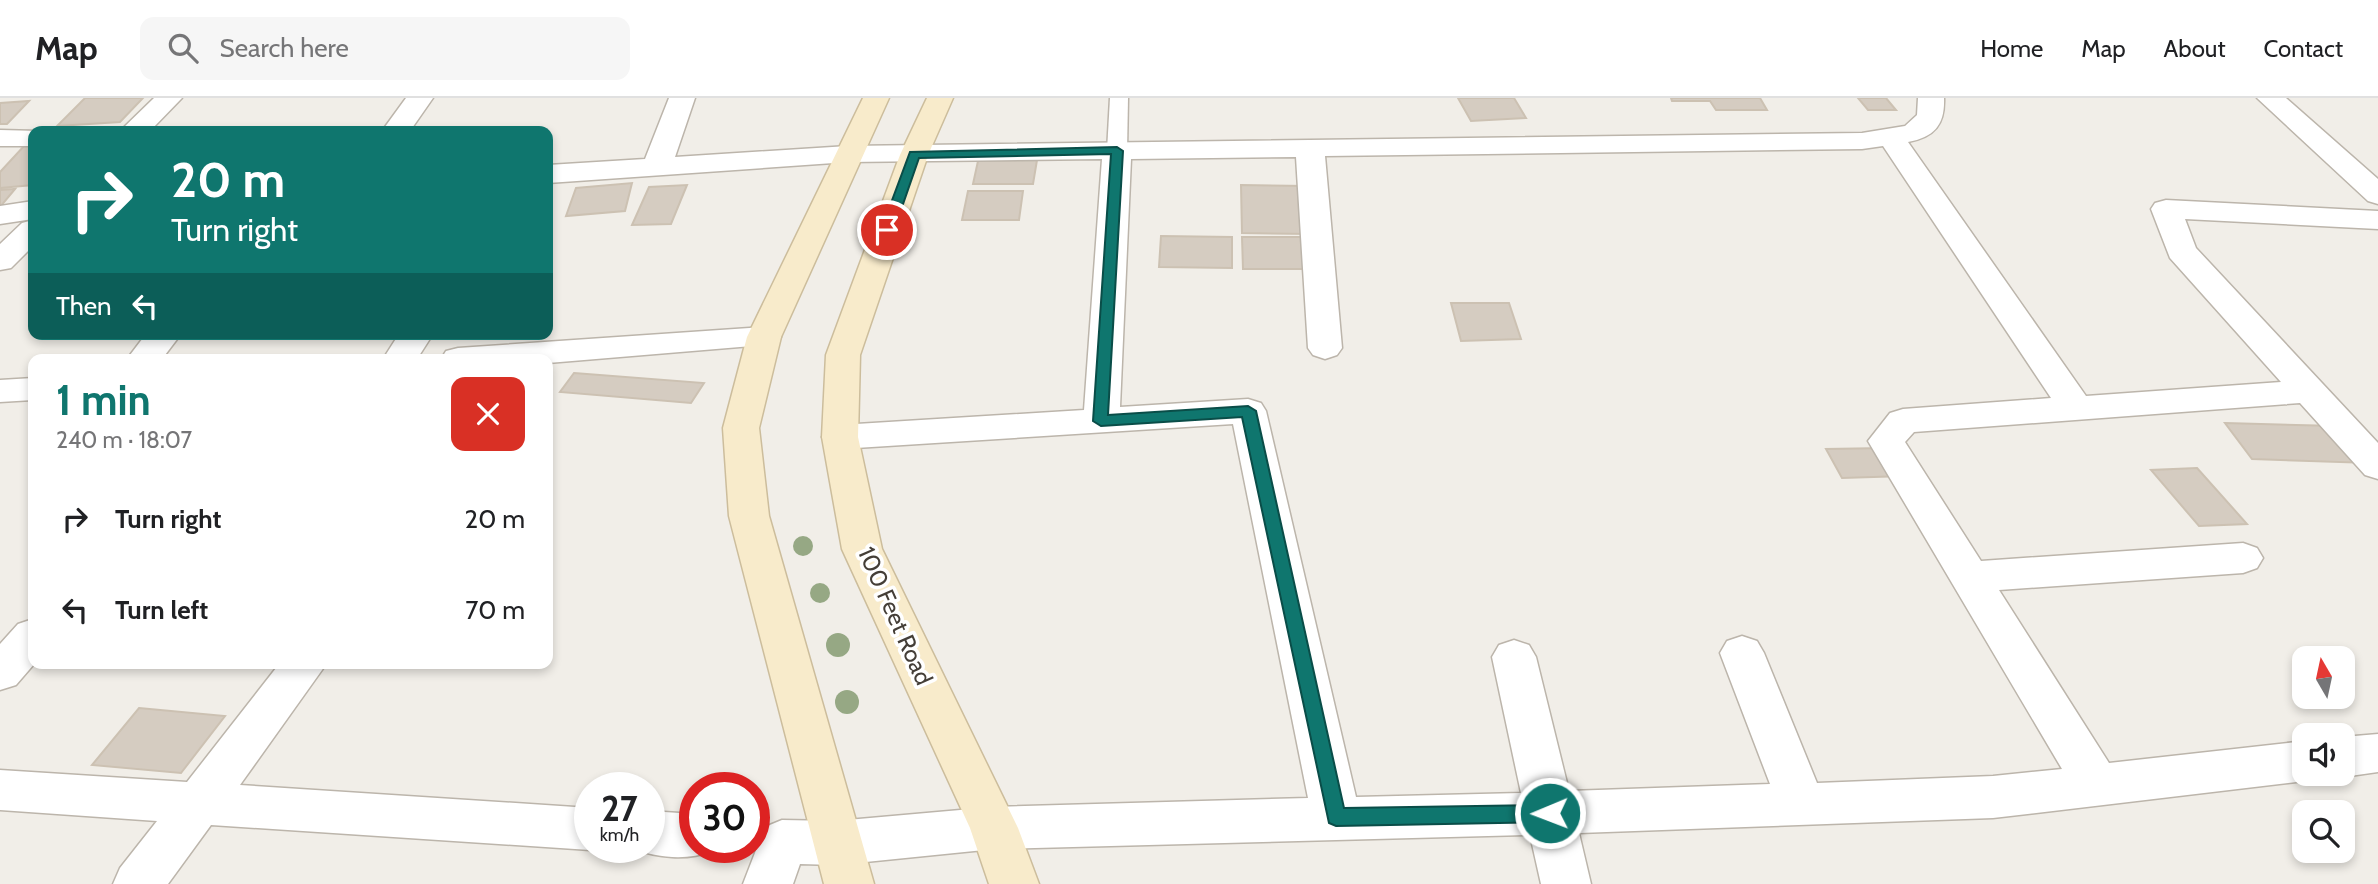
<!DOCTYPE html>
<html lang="en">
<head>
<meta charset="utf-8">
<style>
	:root { --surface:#fff; --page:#f6f6f6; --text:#202124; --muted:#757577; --line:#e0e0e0; --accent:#0f766e }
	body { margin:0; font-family:Cabin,sans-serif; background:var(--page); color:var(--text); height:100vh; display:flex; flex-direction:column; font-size:26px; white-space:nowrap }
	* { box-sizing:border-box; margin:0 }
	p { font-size:23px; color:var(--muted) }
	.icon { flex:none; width:38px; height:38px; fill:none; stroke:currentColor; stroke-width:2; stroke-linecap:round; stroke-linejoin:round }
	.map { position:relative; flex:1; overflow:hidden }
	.details { position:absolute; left:28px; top:256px; width:525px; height:315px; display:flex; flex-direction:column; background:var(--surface); border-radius:14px; box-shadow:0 4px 10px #0003 }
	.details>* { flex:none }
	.guide { position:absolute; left:28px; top:28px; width:525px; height:214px; border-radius:14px; box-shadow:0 4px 10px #0003; background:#0f766e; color:#fff; overflow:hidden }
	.needle { width:46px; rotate:351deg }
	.controls { position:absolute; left:2292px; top:548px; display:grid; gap:14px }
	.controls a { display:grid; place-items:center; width:63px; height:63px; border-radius:14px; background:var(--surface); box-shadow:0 4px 10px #0003; font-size:35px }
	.speed { position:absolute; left:574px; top:674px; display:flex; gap:14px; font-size:35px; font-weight:700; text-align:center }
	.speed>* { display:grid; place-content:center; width:91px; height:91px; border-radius:50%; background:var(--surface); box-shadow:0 4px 10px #0003; line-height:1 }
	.speed small { font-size:18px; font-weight:400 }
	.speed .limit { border:10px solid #d22; background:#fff; color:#111 }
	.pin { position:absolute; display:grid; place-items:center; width:60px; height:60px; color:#fff; margin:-30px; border:4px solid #fff; border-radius:50%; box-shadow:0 2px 7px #0007 }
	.me { position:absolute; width:77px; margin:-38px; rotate:269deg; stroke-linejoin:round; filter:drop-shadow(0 0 5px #0008) }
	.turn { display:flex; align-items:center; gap:24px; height:147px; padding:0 28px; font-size:32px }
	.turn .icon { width:91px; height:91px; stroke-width:2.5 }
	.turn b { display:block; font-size:49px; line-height:60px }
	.then { display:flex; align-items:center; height:66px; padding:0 28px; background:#0003; gap:14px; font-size:26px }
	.round { display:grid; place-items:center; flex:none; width:74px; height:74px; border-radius:14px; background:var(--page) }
	.overview { display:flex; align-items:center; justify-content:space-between; height:119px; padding:0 28px }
	h1 { font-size:42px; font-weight:700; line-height:52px; color:var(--accent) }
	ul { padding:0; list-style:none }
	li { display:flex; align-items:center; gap:21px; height:91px; padding:0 28px }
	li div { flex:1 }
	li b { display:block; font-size:26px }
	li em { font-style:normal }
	header { display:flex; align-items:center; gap:42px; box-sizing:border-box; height:98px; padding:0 35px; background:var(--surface); border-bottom:2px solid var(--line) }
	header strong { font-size:33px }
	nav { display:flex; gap:38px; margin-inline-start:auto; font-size:24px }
	.search { width:490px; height:63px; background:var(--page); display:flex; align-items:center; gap:18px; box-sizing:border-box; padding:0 24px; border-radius:14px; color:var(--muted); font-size:26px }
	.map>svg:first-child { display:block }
</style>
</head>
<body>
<header>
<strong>Map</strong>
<div class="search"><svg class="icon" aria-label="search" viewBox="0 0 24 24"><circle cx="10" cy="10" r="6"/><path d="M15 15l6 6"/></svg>Search here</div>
<nav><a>Home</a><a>Map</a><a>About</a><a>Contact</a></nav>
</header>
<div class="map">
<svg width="2378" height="786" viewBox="0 0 2378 786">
	<rect width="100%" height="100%" fill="#f1eee8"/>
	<path fill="#d5ccc1" stroke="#ccc1b2" stroke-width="2" d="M85,0H143L120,24L57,28Z
		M1458,0H1514L1526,20L1471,23Z
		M1671,0H1760L1767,12H1716L1710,3H1672Z
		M1858,0H1886L1896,12H1868Z
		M29,3L7,26H0V5Z
		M33,46V87L0,90V74L25,47Z
		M1037,62L1033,86H973L978,63Z
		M632,85L625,113L566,118L576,90Z
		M687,87L671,126L632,127L649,89Z
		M1241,87L1306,88L1310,136L1242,135Z
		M15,91L0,109V92Z
		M968,93H1023L1019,122H962Z
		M1161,138L1232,139V170L1159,169Z
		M1242,139H1301L1304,171H1243Z
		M1451,205H1509L1521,241L1461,243Z
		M574,275L704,285L691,305L560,294Z
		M2225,325L2337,328L2369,365L2252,361Z
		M1886,350L1904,378L1842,380L1826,351Z
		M2197,370L2247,426L2199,428L2151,372Z
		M139,610L225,618L181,675L92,667Z"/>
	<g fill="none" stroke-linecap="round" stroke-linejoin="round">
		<g stroke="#bcb5ab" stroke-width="3">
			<path id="service" d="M1110,0H1128L1127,53L1117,59L1107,53Z"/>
		</g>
		<g stroke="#bcb5ab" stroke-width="3">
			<path id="minor" d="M154,0H182L150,33H120Z
				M406,0H433L410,33H382Z
				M669,0H695L675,59L848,48L1862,35L1905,28L1917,17L1918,0H1944C1945,26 1935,39 1908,44L2086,298L2281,284L2170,160L2151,111L2155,105L2166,102L2378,113V131L2185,121L2196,150L2378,345V381L2365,377L2300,305L1914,334L1905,344L1981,463L2243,445L2257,450L2263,460L2257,470L2243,475L1999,492L2109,665L2305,643V676H2322L2305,683L1993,720L1579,735L1591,786H1541L1530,737L994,751L836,767L800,766L793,786H743L765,729L782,722L836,723L994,709L1308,700L1233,326L840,351L827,348L822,339L827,330L840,327L1084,312L1102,61L848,64L548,85V67L645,61ZM1883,48L2051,300L1903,311L1890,315L1868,343L2062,671L1993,678L1817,685L1764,555L1757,543L1742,538L1727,543L1720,555L1770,686L1569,693L1536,559L1529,547L1514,542L1499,547L1492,559L1521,695L1356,699L1266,313L1261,305L1248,301L1120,309L1131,61L1296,59L1308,250L1313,257L1325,261L1337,257L1342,250L1325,58L1862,51Z
				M2257,0H2286L2378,81V106L2368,103Z
				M0,32L39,33H33V48H0Z
				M33,103V121L0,126V108Z
				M33,122V148L11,170L0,172V146L22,125Z
				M764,229L776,232L781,239L776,246L548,265V261H441L446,253L458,250Z
				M146,236H181L162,261H127Z
				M399,236H433L417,261H383Z
				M33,280V302L0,304V282Z
				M33,521L35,565L16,587L0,592V546L18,526Z
				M280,565H327L240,687L590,710V749H599L590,752L211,727L168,786H113L120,770L157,723L0,712V672L187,684Z
				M2378,636V674L2343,679L2334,676H2343V639Z
				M649,713L695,716V749H714L712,753C687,763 657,760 632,750L649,749Z"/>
		</g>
		<g stroke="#ccbd9c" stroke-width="3">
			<path id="secondary" d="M863,0H889L781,239L759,330L769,418L874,786H824L729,418L723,330L747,239Z
				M927,0H953L928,57L860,257L858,339L882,451L1018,730L1039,786H989L970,730L842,451L822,339L826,257L900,57Z"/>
		</g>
		<use href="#service" fill="#fff" fill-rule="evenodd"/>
		<use href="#minor" fill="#fff" fill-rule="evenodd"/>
		<use href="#secondary" fill="#f8ebcb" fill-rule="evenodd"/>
	</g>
	<g fill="#96a884">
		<circle cx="803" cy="448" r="10"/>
		<circle cx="820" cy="495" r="10"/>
		<circle cx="838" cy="547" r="12"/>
		<circle cx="847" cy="604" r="12"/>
	</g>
	<path fill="#0f766e" stroke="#0a4d48" stroke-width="2" d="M1117,49L1123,53L1108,317L1248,308L1256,313L1344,710L1550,707L1557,709L1560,715L1557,721L1550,724L1336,728L1329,725L1242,319L1101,328L1093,323L1111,56L919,60L894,132L887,136L881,132L910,54Z"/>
	<g text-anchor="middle" stroke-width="7" stroke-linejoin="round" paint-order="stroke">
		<g font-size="24" fill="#443e37" stroke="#fff">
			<text transform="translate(895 518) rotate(66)" y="8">100 Feet Road</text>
		</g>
	</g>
</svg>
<div class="controls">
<a><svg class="needle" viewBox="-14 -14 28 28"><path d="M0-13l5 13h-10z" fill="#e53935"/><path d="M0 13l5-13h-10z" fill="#757577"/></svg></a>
<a><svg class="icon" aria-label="sound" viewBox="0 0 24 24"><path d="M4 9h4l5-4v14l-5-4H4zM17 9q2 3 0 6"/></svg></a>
<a><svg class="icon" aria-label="search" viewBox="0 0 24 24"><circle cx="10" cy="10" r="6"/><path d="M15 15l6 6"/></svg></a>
</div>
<div class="speed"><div>27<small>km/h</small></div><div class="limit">30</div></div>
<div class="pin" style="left:887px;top:132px;background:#d93025"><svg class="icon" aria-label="arrive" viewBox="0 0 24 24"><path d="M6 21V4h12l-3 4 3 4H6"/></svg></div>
<svg class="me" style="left:1550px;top:715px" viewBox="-20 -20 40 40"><circle r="17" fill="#0f766e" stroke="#fff" stroke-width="3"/><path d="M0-11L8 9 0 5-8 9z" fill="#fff"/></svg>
<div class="guide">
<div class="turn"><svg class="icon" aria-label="right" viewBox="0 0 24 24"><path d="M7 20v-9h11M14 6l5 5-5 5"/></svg><div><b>20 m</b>Turn right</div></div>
<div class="then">Then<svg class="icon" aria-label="left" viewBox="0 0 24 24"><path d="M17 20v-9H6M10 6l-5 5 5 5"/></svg></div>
</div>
<section class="details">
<div class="overview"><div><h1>1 min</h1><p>240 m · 18:07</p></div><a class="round" style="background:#d93025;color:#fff"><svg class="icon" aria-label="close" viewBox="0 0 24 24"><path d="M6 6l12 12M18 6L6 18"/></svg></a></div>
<ul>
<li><svg class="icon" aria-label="right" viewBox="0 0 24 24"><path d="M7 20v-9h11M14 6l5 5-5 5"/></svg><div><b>Turn right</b></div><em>20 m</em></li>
<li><svg class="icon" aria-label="left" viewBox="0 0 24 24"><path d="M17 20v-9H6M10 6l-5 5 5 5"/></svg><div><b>Turn left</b></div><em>70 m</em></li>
</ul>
</section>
</div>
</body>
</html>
